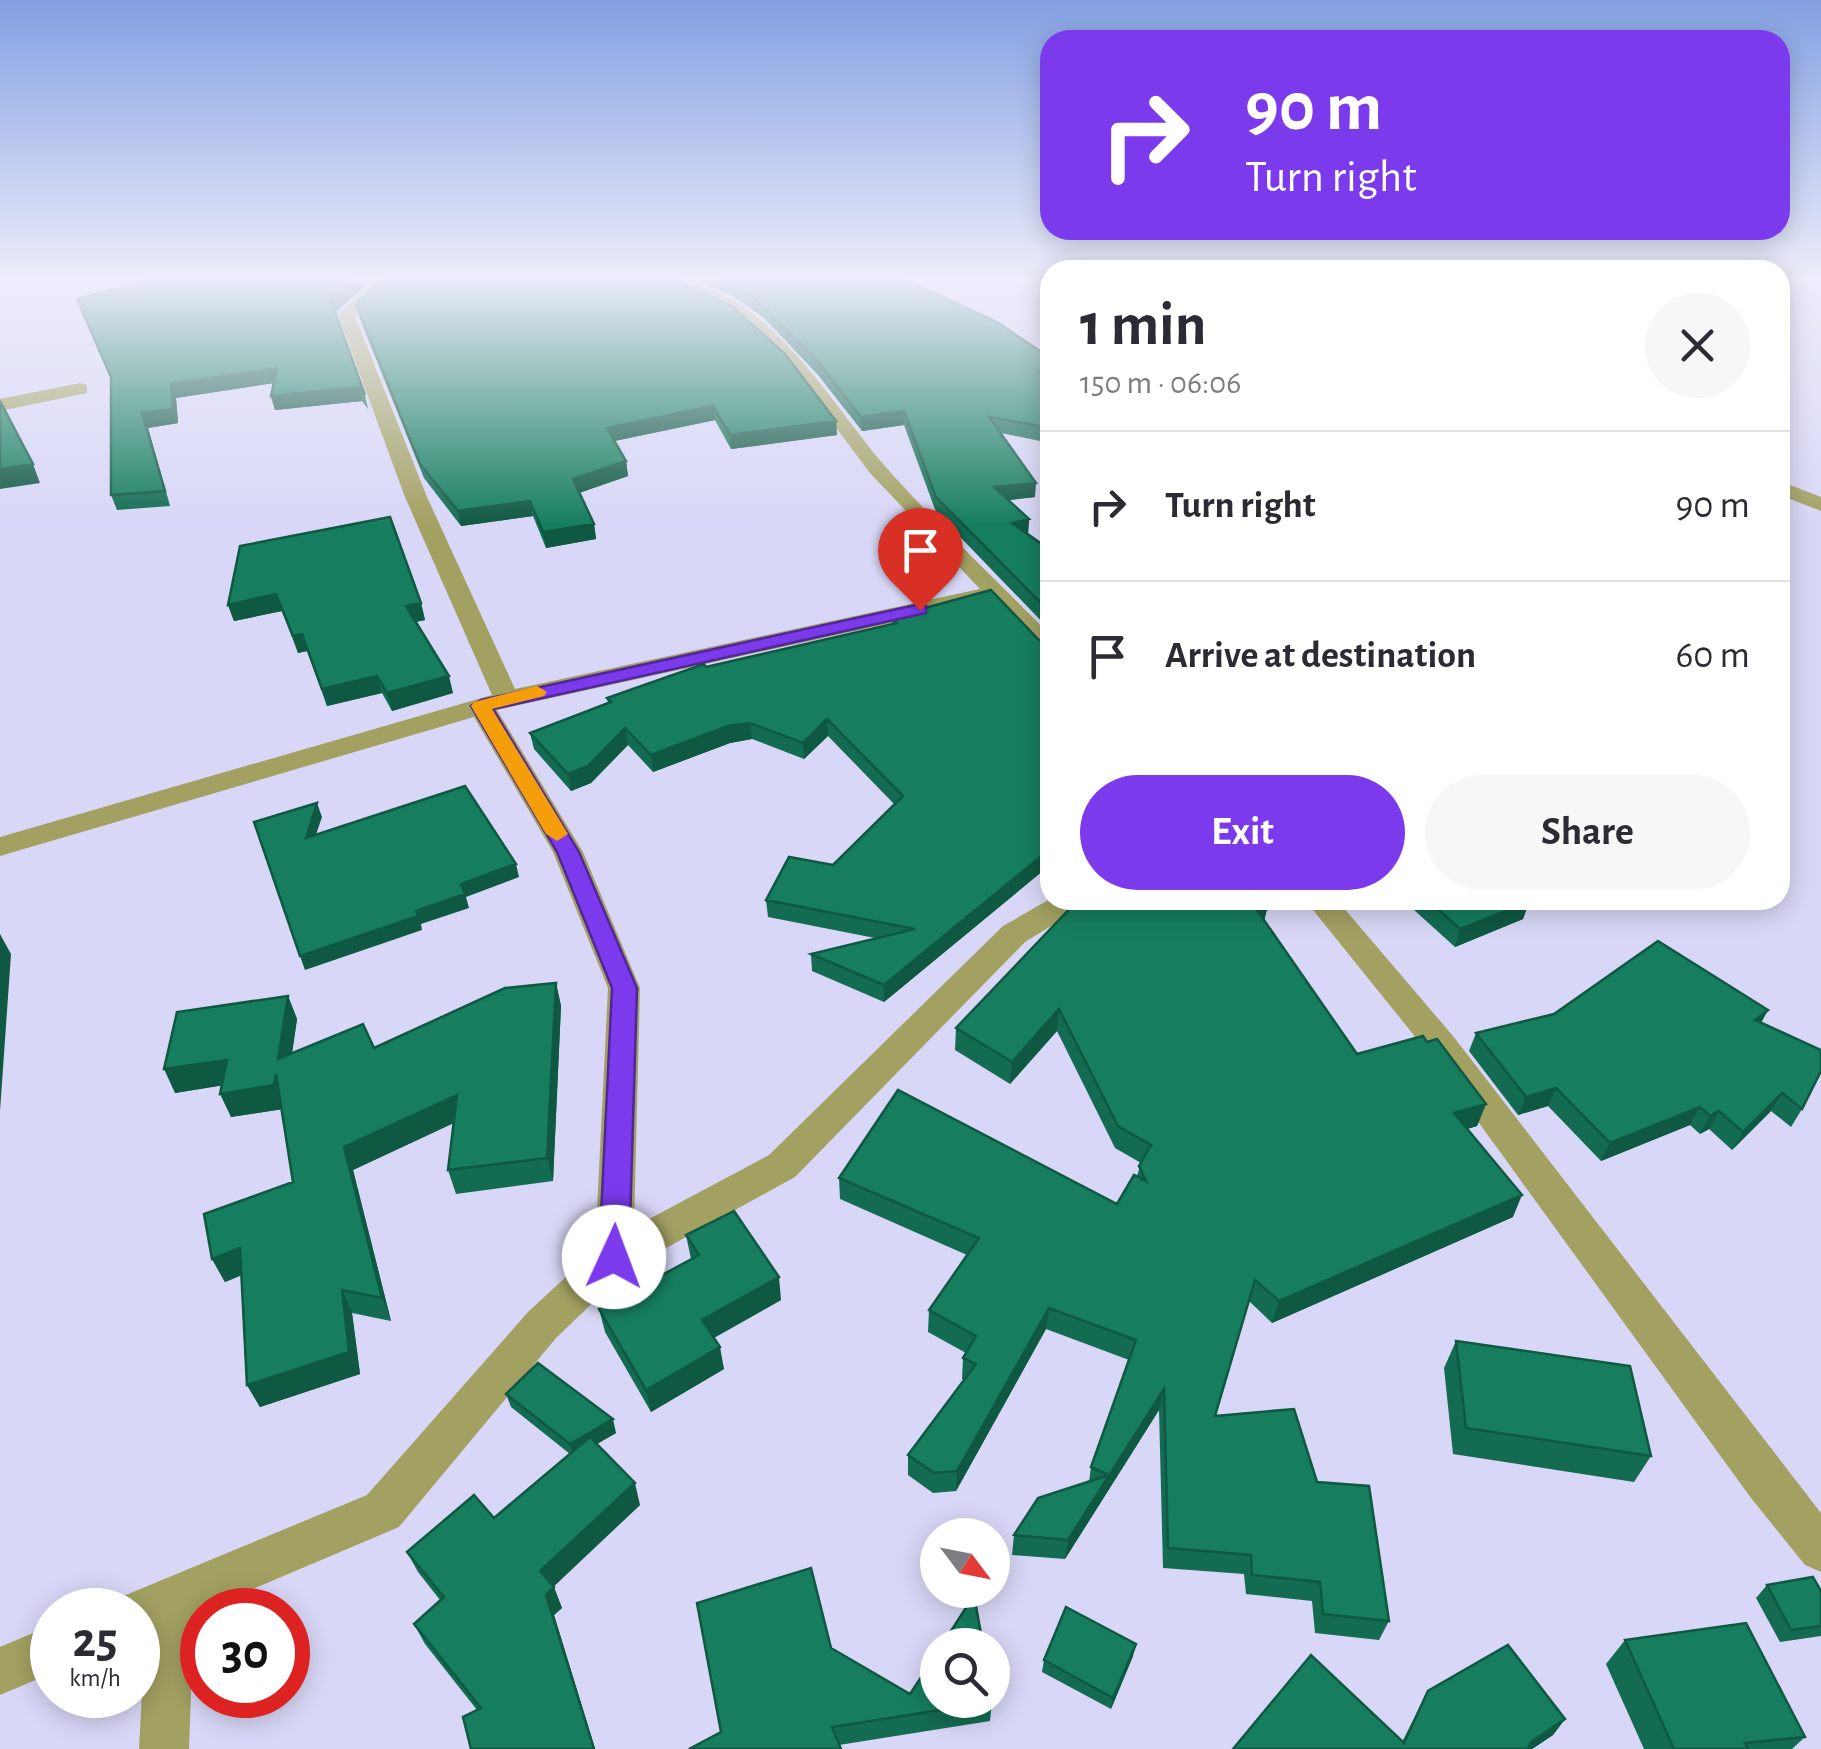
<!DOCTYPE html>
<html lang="en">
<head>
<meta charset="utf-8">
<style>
	:root { --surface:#fff; --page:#f7f7f7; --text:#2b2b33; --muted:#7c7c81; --line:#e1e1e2; --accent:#7c3aed }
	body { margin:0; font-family:"Alegreya Sans",sans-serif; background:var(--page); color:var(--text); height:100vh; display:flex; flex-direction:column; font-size:38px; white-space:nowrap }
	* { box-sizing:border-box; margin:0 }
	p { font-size:32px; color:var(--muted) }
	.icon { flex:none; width:55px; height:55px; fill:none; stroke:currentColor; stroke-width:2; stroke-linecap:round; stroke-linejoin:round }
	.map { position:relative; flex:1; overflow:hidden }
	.sheet { position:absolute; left:1040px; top:260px; width:750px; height:650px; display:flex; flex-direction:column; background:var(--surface); border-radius:30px; box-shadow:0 5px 25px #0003 }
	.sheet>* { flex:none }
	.banner { position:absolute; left:1040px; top:30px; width:750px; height:210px; border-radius:30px; box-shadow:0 5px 25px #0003; background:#7c3aed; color:#fff; overflow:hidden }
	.needle { width:65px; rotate:122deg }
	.tools { position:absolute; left:920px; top:1518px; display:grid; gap:20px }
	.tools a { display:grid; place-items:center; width:90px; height:90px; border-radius:50%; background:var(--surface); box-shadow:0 5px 25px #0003; font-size:50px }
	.speed { position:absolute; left:30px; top:1588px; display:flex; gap:20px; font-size:50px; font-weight:700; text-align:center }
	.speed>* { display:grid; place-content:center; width:130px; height:130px; border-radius:50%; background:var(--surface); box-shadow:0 5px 25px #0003; line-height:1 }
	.speed small { font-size:25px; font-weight:400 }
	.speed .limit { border:15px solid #d22; background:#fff; color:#111 }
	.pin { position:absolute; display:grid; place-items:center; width:85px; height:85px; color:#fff; margin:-102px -42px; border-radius:50% 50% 50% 0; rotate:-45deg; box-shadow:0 0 10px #0007 }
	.pin .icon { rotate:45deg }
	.me { position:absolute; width:110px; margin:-55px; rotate:2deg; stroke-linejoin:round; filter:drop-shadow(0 0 8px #0008) }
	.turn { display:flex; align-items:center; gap:35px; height:210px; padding:0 40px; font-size:45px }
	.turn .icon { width:130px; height:130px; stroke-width:2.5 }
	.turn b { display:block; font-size:70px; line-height:85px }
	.round { display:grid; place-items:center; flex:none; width:105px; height:105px; border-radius:52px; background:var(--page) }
	.head { display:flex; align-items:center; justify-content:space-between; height:170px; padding:0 40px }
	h1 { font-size:60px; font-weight:700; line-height:75px }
	.cta { display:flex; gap:20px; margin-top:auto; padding:20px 40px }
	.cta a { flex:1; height:115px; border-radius:60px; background:var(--accent); color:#fff; font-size:40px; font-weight:700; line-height:115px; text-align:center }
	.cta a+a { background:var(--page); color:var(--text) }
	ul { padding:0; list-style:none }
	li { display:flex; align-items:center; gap:30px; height:150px; padding:0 40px; border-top:2px solid var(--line) }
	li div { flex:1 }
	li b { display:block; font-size:38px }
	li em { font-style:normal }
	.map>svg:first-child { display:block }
</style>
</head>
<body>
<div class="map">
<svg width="1821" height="1749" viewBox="0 0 1821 1749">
	<rect width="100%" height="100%" fill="#d8d7f7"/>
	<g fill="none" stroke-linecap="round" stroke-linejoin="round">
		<path fill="#a3a162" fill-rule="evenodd" d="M376,280H393L355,316L427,497L515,689L980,589L870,473L789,365L736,317L663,280C763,280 827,399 884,465C936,524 995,578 1050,635V656L1041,654L991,601L497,710L583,852L640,988L634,1227L769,1155L1003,926L1050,899L1086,900L1082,907L1025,942L795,1177L628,1269L556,1338L399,1527L194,1614L189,1749H139L145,1635L138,1638V1610H116L121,1597L367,1495L528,1312L595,1250L608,988L553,852L474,717L0,856V837L492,695L405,497L338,315Z
			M80,383L87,385V393L0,411V399Z
			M1780,481L1821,497V511L1780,495Z
			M1305,900H1337L1453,1036L1821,1513V1572L1805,1565L1751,1498L1429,1054Z
			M52,1625V1673L0,1695V1647Z"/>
	</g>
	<path fill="#136c52" d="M150,280H371L335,313L365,395L368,409L362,401L275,410L271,396L274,383L176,398L178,423L148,428L170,506L117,510L111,495V379L77,299Z
		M687,280H906L1050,358V443L1001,433L1035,497L1008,500L1029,519L1028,534L1050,550V630L936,512L904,425L862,431L818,375L764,318L734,297L700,282Z
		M356,304L836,421L837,435L731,449L715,420L615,441L626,461L628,476L579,493L594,524L596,539L546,548L533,516L461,526L424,478L359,317Z
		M421,603L425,620L416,622L453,693L392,711L382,693L327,706L307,651L298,653L282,611L234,621L228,605Z
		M892,617L1050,642V865L884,1002L812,971L811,954L875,938L768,917L766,900L833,865L895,805L828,736L804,759L752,739L730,743L653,772L628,745L591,783L571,791L534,749L530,733L608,703L607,698L706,667L892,624Z
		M1403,900H1527L1529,902L1523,919L1455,947Z
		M1267,909L1264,920L1357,1054L1486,1104L1477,1126L1467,1129L1513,1217L1272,1323L1249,1301L1215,1416L1317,1482L1389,1621L1379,1640L1315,1633L1312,1601L1246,1594L1244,1574L1163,1568L1159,1410L1065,1559L1012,1555L1014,1535L1089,1482L1091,1467L1129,1360L1046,1329L956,1491L933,1493L908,1475V1455L964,1380L962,1379L963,1358L966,1353L928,1332L929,1310L967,1255L840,1199L839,1178L1117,1204L1137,1176L1141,1163L1115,1148L1057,1031L1010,1084L955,1050L956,1028Z
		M556,983L561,1006L553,1181L456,1194L448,1170L454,1123L353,1170L391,1321L352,1313L360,1374L260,1407L247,1385L241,1275L225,1282L212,1259L293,1182L282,1109L231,1117L222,1085L175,1093L288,996L297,1019L292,1053L374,1048Z
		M1768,1010L1761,1023L1802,1109L1791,1127L1771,1111L1732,1150L1709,1129L1700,1134L1690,1125L1601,1161L1548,1106L1518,1115L1469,1051L1476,1033Z
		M686,1235L781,1300L714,1338L724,1369L651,1412L605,1332L599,1309L691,1259Z
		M1456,1341L1651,1456L1634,1482L1453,1454L1444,1368Z
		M506,1394L616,1433L597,1444L640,1505L553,1586L562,1608L554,1615L595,1749H471L477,1710L425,1644L414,1624L440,1600L418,1572L407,1552L494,1518L570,1454L511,1407Z
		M1767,1585L1821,1591V1636L1780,1642L1756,1598Z
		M1625,1640L1805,1737L1792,1749H1644L1606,1664Z
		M831,1648L910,1694L992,1702L990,1721L839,1745L721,1732Z
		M1133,1656L1111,1709L1042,1672L1044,1660Z
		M1428,1691L1565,1719L1553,1735L1532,1749L1402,1742Z"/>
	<path fill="#0f5842" d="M354,280H371L334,314L331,301Z
		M277,368L281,382L176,398L178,423L148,428L170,506L142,413L171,384Z
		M1050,369V382L1038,371Z
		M359,387L362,401L275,410L271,396Z
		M713,406L715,420L609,442L607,428Z
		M904,411V425L862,431L861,417Z
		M836,421L837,435L731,449L730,435Z
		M626,461L628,476L576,494L573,479Z
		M33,464L40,483L0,489V469Z
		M1036,483L1035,497L993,502L994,487Z
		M530,501L533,516L461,526L458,511Z
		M1029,519L1028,534L1012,523Z
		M594,524L596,539L546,548L543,532Z
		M276,594L282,611L234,621L228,605Z
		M421,603L425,620L410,623L406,606Z
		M302,634L307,651L298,653L293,636Z
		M377,676L382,693L327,706L322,689Z
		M449,676L453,693L392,711L387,693Z
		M827,719L828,736L804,759L803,743Z
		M750,723L752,739L730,743L653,772L651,755L728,726Z
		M625,728L628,745L591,783L571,791L568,774Z
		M317,803L322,817L310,852L306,838Z
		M1050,849V865L884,1002V985Z
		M516,864L519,877L466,897L469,908L421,924L422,930L305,970L300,956L461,884Z
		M1529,902L1523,919L1455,947L1460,929Z
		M1267,909L1262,930L1257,910Z
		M0,934L11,954L0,1111Z
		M556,983L561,1006L553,1181L547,1158Z
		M288,996L297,1019L288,1082L278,1059Z
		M1059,1009L1057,1031L1010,1084L1012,1062Z
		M1768,1010L1758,1028L1755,1020Z
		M227,1060L238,1083L175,1093L164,1069Z
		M276,1074L284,1109L231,1117L220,1094Z
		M1556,1088L1548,1106L1518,1115L1526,1097Z
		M1782,1093L1771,1111L1732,1150L1743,1132Z
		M457,1095L464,1118L353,1170L391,1321L382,1298L344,1147Z
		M1486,1104L1477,1126L1446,1135L1454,1113Z
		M1700,1107L1690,1125L1601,1161L1610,1143Z
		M1719,1111L1709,1129L1700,1134L1710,1116Z
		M1522,1195L1513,1217L1272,1323L1279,1301Z
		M240,1248L252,1271L225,1282L212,1259Z
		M779,1277L781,1300L706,1342L702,1320Z
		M342,1290L352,1313L360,1374L260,1407L247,1385Z
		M1049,1308L1046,1329L956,1491L957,1471Z
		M720,1347L724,1369L651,1412L646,1390Z
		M1164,1389L1159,1410L1065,1559L1068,1540Z
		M613,1419L616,1433L574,1457L570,1444Z
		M635,1483L640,1505L548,1592L540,1571Z
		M554,1587L562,1608L554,1615L595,1749H594L546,1595Z
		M1136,1644L1133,1656L1111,1709L1113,1698Z
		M1565,1719L1553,1735L1532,1749H1526L1531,1742Z"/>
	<path fill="#167e5f" stroke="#0f5842" stroke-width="2.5" d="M150,280H354L331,301L365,395L359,387L271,396L277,368L171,384L173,409L142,413L165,491L111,495V377L77,299Z
		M382,280H678L733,307L785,354L836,421L730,435L713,406L607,428L626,461L573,479L594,524L543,532L530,501L458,511L420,464L356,304Z
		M723,280H906L997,322L1050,358V369L1038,371L1050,378V428L989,417L1036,483L994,487L1029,519L1012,523L1050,550V612L936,497L904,411L861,417L818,361L763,305L733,284Z
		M0,401L33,464L0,469Z
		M390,517L421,603L406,606L449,676L387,693L377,676L322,689L302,634L293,636L276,594L228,605L240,546Z
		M991,590L1039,640L1050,642V849L884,985L811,954L915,929L766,900L789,857L833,865L903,796L827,719L803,743L750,723L728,726L651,755L625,728L588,766L568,774L530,733L611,702L607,698L704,664L706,667L897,623L892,617Z
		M465,786L516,864L461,884L465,894L416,911L418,916L300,956L254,822L317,803L306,838Z
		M1078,900H1261L1267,909L1257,910L1357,1054L1423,1036L1427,1042L1437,1039L1486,1104L1454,1113L1522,1195L1279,1301L1255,1280L1215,1416L1294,1409L1317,1482L1369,1486L1389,1621L1323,1614L1320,1582L1252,1575L1251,1555L1168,1548L1164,1389L1068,1540L1014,1535L1038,1498L1109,1475L1091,1467L1136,1340L1049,1308L957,1471L934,1473L908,1455L976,1364L963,1358L976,1336L929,1310L979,1238L839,1178L898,1090L1117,1204L1134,1175L1146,1181L1139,1166L1151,1145L1118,1126L1059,1009L1012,1062L956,1028Z
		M1428,900H1527L1529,902L1460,929Z
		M1658,941L1768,1010L1755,1020L1821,1050V1071L1802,1109L1782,1093L1743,1132L1719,1111L1710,1116L1700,1107L1610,1143L1556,1088L1526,1097L1476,1033L1554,1014Z
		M556,983L547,1158L448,1170L457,1095L344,1147L382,1298L342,1290L349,1352L247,1385L240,1248L212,1259L204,1214L293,1182L276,1074L274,1085L220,1094L227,1060L164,1069L177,1012L288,996L278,1059L363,1024L374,1048L505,988Z
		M734,1211L779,1277L702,1320L720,1347L646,1390L599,1309L699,1255L686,1235Z
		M1456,1341L1630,1366L1651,1456L1466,1428Z
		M538,1363L613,1419L570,1444L506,1394Z
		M590,1437L635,1483L540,1571L554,1587L546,1595L594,1749H471L463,1717L481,1708L414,1624L444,1597L407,1552L474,1495L494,1518Z
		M811,1568L831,1648L910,1694L938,1652V1700H992V1702L832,1727L841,1749H689L721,1732L697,1603Z
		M1813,1577L1821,1591V1626L1791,1630L1767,1585Z
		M974,1595L983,1645H942Z
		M1066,1607L1136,1644L1113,1698L1044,1660Z
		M1746,1623L1805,1737L1745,1743L1748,1749H1674L1625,1640Z
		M1508,1645L1565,1719L1531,1742L1528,1749H1233L1311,1655L1404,1743L1428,1691Z"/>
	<linearGradient id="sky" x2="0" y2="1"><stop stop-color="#83a0e2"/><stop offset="0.53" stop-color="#ededfb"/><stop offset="1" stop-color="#ededfb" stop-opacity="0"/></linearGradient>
	<rect width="1821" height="525" fill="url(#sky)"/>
	<path fill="#7c3aed" stroke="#51269a" stroke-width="2.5" d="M920,604L926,606V613L493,709L579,852L637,988L629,1257L624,1266L614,1270L604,1266L599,1257L612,988L557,852L471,706L481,700Z"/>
	<path fill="#f59e0b" d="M537,686L547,692L544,696L492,709L568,834L557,841L546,834L471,706L474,702Z"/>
</svg>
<div class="tools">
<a><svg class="needle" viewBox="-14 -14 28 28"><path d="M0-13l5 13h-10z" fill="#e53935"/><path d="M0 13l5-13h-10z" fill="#7c7c81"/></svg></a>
<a><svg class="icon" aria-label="search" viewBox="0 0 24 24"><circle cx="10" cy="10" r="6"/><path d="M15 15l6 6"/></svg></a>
</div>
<div class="speed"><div>25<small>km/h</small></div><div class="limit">30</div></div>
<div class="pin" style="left:920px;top:610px;background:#d93025"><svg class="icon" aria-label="arrive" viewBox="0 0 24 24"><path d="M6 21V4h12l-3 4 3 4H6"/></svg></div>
<svg class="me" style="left:614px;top:1257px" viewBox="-20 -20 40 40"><circle r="19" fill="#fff"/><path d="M0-13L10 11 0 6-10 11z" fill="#7c3aed"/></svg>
<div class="banner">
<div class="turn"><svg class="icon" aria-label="right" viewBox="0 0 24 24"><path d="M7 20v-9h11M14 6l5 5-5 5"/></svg><div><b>90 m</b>Turn right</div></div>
</div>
<section class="sheet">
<div class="head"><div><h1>1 min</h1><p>150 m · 06:06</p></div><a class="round"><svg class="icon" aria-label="close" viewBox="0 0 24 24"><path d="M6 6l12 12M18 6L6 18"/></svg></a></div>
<ul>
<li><svg class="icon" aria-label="right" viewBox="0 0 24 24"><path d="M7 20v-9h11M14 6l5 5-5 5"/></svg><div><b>Turn right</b></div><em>90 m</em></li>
<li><svg class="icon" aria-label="arrive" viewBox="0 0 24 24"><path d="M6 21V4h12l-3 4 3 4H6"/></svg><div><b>Arrive at destination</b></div><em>60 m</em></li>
</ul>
<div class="cta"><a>Exit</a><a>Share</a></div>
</section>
</div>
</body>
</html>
